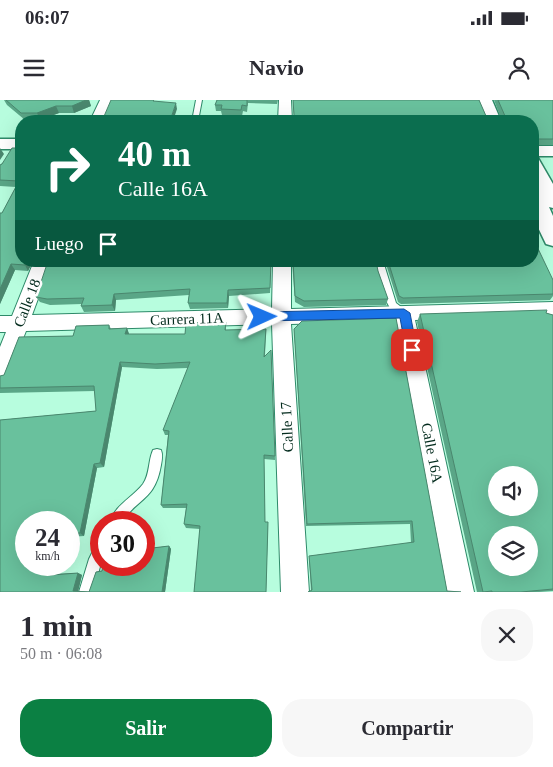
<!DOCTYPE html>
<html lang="es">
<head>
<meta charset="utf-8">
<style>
	:root { --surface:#fff; --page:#f7f7f7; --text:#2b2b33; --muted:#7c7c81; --accent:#0b8043 }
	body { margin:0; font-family:"Times New Roman",serif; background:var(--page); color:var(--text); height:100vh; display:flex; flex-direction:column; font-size:19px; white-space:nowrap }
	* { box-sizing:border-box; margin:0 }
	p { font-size:16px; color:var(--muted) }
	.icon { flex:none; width:28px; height:28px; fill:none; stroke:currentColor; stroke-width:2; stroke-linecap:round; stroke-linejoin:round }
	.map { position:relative; height:492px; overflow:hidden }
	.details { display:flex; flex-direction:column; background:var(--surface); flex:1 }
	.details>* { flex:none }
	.banner { position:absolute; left:15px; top:15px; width:524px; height:152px; border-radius:20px; box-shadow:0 5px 20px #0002; background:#0b6e4f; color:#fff; overflow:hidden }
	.tools { position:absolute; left:488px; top:366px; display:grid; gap:10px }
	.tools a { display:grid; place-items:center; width:50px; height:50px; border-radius:50%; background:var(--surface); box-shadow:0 5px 20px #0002; font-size:25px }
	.speed { position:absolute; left:15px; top:411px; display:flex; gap:10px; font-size:25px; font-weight:700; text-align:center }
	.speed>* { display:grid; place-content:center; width:65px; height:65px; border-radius:50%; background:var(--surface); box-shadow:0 5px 20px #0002; line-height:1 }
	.speed small { font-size:12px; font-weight:400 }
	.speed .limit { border:8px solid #d22; background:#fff; color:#111 }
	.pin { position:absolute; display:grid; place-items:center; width:42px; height:42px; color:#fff; margin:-21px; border-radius:10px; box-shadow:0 2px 8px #0006 }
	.me { position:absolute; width:55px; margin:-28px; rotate:89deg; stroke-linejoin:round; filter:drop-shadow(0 0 4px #0008) }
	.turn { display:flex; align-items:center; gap:18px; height:105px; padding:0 20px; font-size:22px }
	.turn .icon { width:65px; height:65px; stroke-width:2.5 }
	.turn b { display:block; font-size:35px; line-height:42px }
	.then { display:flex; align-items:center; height:48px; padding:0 20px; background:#0003; gap:10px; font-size:19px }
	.round { display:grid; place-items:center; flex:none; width:52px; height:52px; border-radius:20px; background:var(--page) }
	.headline { display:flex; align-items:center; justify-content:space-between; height:85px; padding:0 20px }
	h1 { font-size:30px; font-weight:700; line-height:38px }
	.button { display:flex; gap:10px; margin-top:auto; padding:10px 20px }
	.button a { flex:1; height:58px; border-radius:20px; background:var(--accent); color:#fff; font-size:20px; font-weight:700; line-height:58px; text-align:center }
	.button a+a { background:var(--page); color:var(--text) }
	.status { display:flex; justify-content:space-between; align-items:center; height:35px; padding:0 25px; background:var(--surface); direction:ltr }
	.status svg { height:14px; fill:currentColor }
	header { display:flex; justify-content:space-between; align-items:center; height:65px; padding:0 20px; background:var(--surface); font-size:22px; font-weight:700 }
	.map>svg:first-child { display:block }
</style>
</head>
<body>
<div class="status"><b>06:07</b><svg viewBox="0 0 49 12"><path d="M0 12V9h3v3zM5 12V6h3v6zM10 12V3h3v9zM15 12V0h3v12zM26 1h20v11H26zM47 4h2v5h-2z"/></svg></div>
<header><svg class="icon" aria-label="menu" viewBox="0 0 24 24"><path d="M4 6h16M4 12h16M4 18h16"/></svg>Navio<svg class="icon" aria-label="person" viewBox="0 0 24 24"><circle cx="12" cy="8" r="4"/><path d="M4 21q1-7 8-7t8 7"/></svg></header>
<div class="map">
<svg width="553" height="492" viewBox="0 0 553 492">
	<rect width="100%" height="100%" fill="#b7fdde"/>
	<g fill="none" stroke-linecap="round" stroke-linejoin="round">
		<g stroke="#2e8a69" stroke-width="2">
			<path id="service" d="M196,0H202L198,21H192Z
				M375,161H383L396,203L409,213L407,216C385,221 379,176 375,161Z
				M157,349L161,350C163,355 162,360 161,365C155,401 137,398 122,422H110C115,405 132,398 143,384C150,374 148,361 153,350Z
				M101,444V463L93,492H79L89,459L96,445Z"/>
		</g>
		<g stroke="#2e8a69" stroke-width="2">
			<path id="minor" d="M100,0H112L104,21H90Z
				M279,0H291L292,21H278Z
				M34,161H52L32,215L272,209L273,161H291V209L553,202V216L415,220L474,492H446L396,221L291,224L309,492H281L272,224L26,231L7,279L0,282V247L6,232H0V216H12Z"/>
		</g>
		<g stroke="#2e8a69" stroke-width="3">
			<path id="tertiary" d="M476,0H492L501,21H485Z
				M0,39H21V49H0Z
				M532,46H553V56H532Z
				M532,57L538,58L553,84V108L549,107L553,116V146L546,144L532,115V85L535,86L532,81Z"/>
		</g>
		<use href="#service" fill="#fff" fill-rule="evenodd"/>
		<use href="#minor" fill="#fff" fill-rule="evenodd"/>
		<use href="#tertiary" fill="#fff" fill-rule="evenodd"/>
	</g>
	<path fill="#5aa687" d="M4,0H89L91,6L74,13H59L40,20H25L7,5Z
		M217,0H278L277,4L248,3L247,12L243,11L242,16L222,15L221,11H216L215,5Z
		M293,0H479L486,16H500L494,0H553V45H532V21H292V18L294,16Z
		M21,48V161H33L28,171L15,170L0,204L2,113L16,87L0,86V65Z
		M271,161L270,193L229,196L228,208L190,209L188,203L189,195L116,200L115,211L84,212L81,206L82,204L50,205L40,202L36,197Z
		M292,161H376L378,171L388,199L386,205L304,207L295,202Z
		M385,161H532L553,180V196L550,200L401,204L398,202Z
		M546,213L553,215V491L539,492H477L417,222L420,214Z
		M396,218L447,491H311L309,458V456L411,443L410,424L306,426L294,229Z
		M226,222V230L266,229L265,256L271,250L275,360L264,359L265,422H268V425L266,492H194L200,429L186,428L184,424L186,408H163L161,405L168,335H165L163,330L188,268L157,269L122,267L104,367L97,368L84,436L69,437V422H26V465H43L42,472L51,471L55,474L78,473L82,475L78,491L89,492L96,472L102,471L103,465H144V449L169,446L171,449L165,492H0V320L96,311L95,291L0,293V276L4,275L19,237L73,236L76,226L109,225L111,229L127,228L129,234H185L186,223Z"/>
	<path fill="#4a876e" d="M86,0H89L91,6L74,13L72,6Z
		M176,3L177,9L173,21H170Z
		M56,6L59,13L40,20L37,13Z
		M0,48L4,54L0,60Z
		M26,161H33L28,171L25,165Z
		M11,164L15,170L0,204V189Z
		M228,190L229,196L228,208L227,203Z
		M114,194L116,200L115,211L112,205Z
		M127,228L129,234H125Z
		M120,262L122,267L104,367L100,363Z
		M94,364L97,368L84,436L80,433Z
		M169,446L171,449L165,492H162Z
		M38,465H43L41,474L36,472Z
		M78,473L82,475L78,492L73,491Z"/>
	<path fill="#69c19d" stroke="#4a876e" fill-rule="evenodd" d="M6,0H86L72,6H56L37,13H21Z
		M111,0H154L153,1L176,3L170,21H102Z
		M217,0H247V6L242,5L241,10L221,9L222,5H215Z
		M293,0H479L486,16H505L498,0H553V39H532V21H352L357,18H292L294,15Z
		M12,48H21V161H26L25,165L11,164L0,189V113H2L19,81L0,80V65L2,64Z
		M532,136L553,180V194L403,198L399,196L388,161H532Z
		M48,161H271L270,188L228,190L227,203H188L190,189L114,194L112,205L81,206L84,198L47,199L36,197Z
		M293,161H376L378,171L388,199L304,201L295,196Z
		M547,210L546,213L553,215V489L521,492H492V491L483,492L420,214ZM496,375H529V408H496ZM496,435H529V468H496Z
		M396,218L447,491L461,492H308L312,490L309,456L414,442L412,421L307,424L294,229L302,221Z
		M226,222L225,230L266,229L264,257L271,250L275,356L264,355L265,422H268L266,492H194L200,426L184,424L187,404L161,405L169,331L163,330L190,262L155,264L120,262L100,363L94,364L80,433L69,434V422H26V465H38L36,472L51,471L50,475L78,473L73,491L89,492L96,472L102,471L103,465H144V449L169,446L162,492H0V320L96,311L94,286L0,288V276L4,275L19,237L73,236L76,226L109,225V229L127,228L125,234H185L186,223Z"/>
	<path fill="#1a73e8" stroke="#114b97" d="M404,209L410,213L417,250L416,254H408L406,250L400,218L262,221L257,217L262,212Z"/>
	<g text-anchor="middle" stroke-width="5" stroke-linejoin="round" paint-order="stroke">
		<g font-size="15" fill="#032b1d" stroke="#fff">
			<text transform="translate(27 203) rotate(-69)" y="5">Calle 18</text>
			<text transform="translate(187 219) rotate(-2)" y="5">Carrera 11A</text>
			<text transform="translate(287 327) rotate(-93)" y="5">Calle 17</text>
			<text transform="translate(432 353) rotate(79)" y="5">Calle 16A</text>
		</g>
	</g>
</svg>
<div class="tools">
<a><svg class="icon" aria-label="sound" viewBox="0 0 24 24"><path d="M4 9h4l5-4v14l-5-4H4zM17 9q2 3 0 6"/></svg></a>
<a><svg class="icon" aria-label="layers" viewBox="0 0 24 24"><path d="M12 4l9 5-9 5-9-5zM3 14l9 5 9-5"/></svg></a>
</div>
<div class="speed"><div>24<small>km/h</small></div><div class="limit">30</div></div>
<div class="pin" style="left:412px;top:250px;background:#d93025"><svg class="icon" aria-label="arrive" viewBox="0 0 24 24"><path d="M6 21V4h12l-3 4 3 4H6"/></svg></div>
<svg class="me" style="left:262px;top:217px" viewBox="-20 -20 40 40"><path d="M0-17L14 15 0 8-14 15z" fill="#1a73e8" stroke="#fff" stroke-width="4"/></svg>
<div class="banner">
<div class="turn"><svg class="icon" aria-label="right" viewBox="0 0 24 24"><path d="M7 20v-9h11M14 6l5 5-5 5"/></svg><div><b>40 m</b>Calle 16A</div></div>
<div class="then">Luego<svg class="icon" aria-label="arrive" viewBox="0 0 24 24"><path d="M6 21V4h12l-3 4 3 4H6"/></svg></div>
</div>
</div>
<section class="details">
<div class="headline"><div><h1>1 min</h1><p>50 m · 06:08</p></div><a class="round"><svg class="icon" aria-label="close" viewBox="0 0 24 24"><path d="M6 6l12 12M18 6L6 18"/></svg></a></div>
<div class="button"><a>Salir</a><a>Compartir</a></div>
</section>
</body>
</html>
